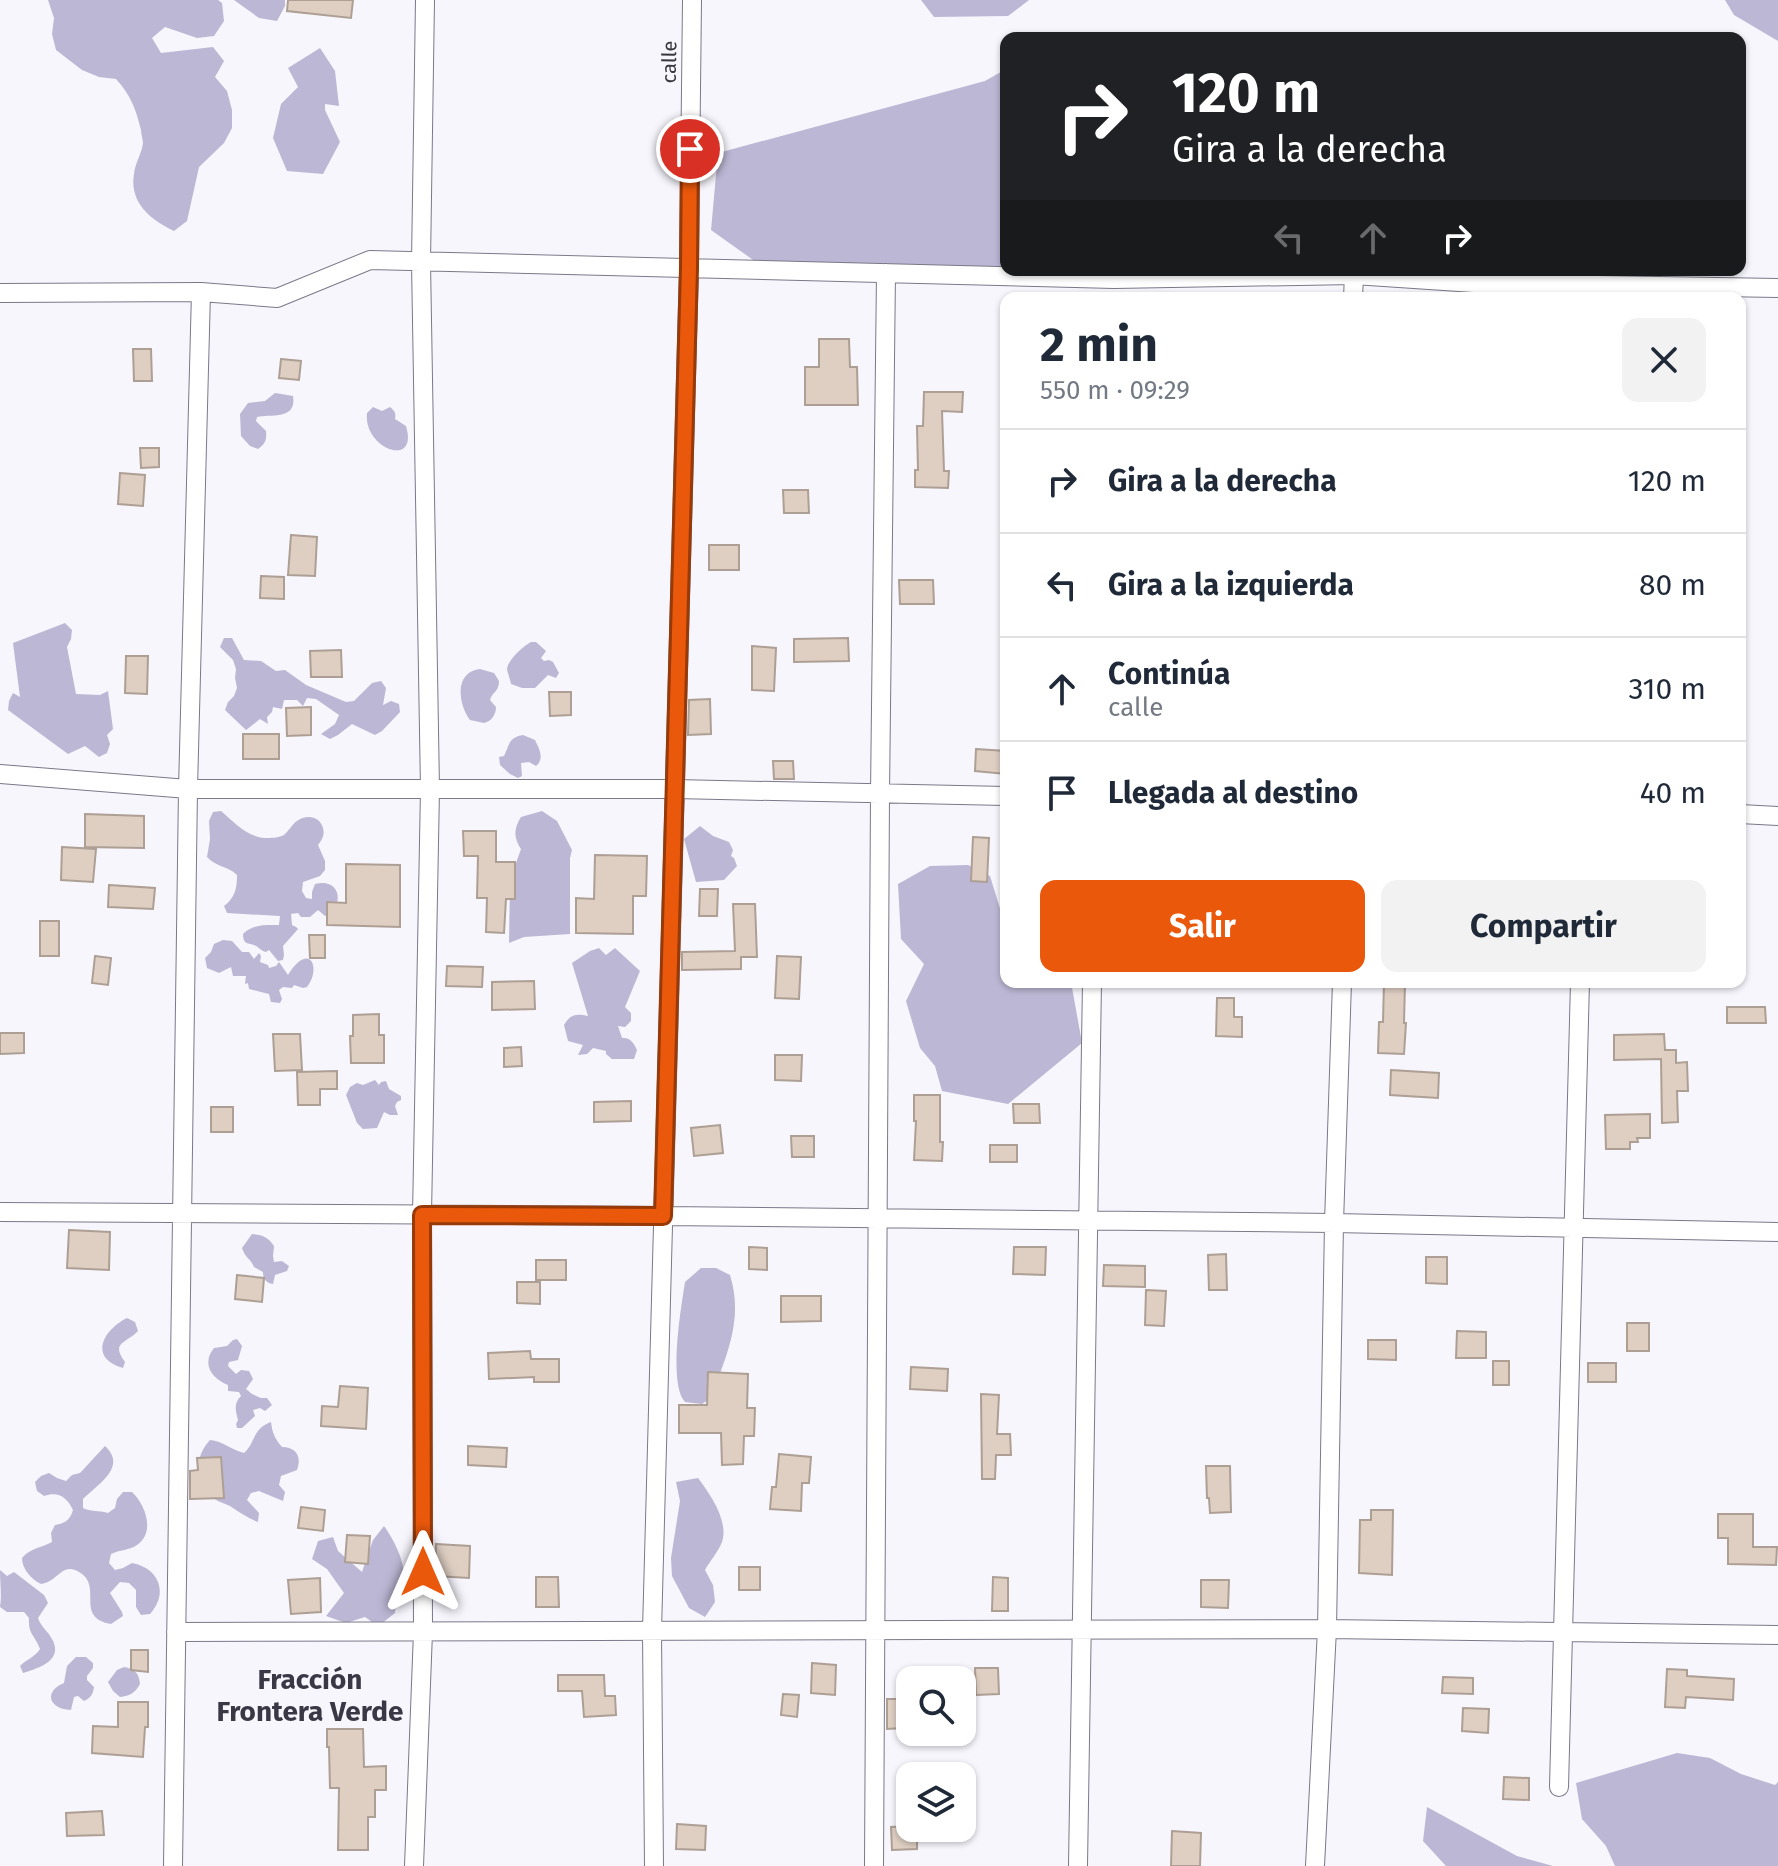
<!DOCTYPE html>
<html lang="es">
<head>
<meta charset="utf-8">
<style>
	:root { --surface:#fff; --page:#f2f2f3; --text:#1f2937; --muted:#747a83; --line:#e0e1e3; --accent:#ea580c }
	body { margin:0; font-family:"Fira Sans",sans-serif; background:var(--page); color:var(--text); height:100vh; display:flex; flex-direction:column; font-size:30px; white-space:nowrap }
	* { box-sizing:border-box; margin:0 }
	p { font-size:26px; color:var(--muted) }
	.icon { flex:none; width:44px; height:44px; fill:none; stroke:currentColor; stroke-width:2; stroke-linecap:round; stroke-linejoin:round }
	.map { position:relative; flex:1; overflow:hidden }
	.drawer { position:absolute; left:1000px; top:292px; width:746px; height:696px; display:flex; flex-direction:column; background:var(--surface); border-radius:16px; box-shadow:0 2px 6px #0004 }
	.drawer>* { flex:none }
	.banner { position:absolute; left:1000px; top:32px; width:746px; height:244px; border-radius:16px; box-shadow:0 2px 6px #0004; background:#202124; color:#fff; overflow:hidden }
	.buttons { position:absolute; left:896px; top:1666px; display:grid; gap:16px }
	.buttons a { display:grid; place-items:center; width:80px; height:80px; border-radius:16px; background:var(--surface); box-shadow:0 2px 6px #0004; font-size:40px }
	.pin { position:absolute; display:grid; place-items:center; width:68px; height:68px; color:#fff; margin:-34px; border:4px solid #fff; border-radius:50%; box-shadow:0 2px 8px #0007 }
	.me { position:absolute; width:88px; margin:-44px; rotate:0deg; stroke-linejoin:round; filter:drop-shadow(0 0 6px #0008) }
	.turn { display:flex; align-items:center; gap:28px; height:168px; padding:0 40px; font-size:36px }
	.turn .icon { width:104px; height:104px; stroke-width:2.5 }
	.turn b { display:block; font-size:56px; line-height:68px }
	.lanes { display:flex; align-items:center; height:76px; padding:0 40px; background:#0003; justify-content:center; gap:40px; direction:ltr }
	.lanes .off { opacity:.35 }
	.round { display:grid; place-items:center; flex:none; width:84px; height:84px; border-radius:16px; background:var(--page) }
	.overview { display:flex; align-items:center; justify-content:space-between; height:136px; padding:0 40px }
	h1 { font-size:48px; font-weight:700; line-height:60px }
	.button { display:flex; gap:16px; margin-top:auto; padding:16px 40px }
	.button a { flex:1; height:92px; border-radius:16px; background:var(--accent); color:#fff; font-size:32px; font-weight:700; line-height:92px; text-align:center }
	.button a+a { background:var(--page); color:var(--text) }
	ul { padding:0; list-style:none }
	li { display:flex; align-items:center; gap:24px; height:104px; padding:0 40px; border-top:2px solid var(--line) }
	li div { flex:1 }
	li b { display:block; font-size:30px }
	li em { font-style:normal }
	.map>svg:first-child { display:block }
</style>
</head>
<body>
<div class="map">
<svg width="1778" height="1866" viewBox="0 0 1778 1866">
	<rect width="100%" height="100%" fill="#f7f6fd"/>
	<path fill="#bcb7d4" d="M48,0H218L222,3L224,21L214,36L197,38L165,27L152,38L161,53L213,47L224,61L215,77L227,91L232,110V128L224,143L199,167L187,221L174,231C151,220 129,203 134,174C135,163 142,153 143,143C143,141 141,133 141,130C136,110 131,95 116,79L99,77L82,70L56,50L52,34L54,18Z
		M234,0H285V6L277,21L259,18Z
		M921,0H1029L1008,16L934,17Z
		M1725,0H1778V41L1734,15Z
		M320,48L335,71L339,106L325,104V110L340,142L323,174L287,171L273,138L281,104L298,87L288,68Z
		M1006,69V270L1130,275L763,267L711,230L718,153L985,81Z
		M275,393L293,396C297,420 272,414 257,417L256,421L266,431C267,440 265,444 258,449L250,446L241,436L240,414L248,403L265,401Z
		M373,407L382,411L390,407C395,411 396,413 395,419L406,426C419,469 363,449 367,413Z
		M65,623L72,630L71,639L67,647L76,694L100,695L108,691L113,729L107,735L110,744L107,753L99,757L85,746L68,754L8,710L9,701L13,693L20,697L13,643Z
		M224,638H232L244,660L261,661L276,671L285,670L306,685L346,702L354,701L372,683L381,681L386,688L383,705L391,701L399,704L400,712L382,731L375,735L352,724L338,735L330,739L321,734L335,724L339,715L316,699L307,698L303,706L297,700H284L282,709L273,707L272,712L267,717L268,724L260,719L246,730L225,710L228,702L234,696L237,688L235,678L236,669L233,660L220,647Z
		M531,642H536L546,651L541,658L544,661L549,660L553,662L559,673L556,678L548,675L535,688H522L511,684C511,682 507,671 507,669C508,660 523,646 531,642Z
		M480,669L494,673L499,681C499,692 492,692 490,700L496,707C496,714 492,721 484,723L470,720C458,704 454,672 480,669Z
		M523,735L535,740C539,748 545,759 536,766L529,762L521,763L522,776L518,778L510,774L500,765L499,757L504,756C510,744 508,738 523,735Z
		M221,811C234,822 247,837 265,838C271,838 278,838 284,835C289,831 292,824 297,821C306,814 320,816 323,828C325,835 322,840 318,845L325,861V870L320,876L303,882L302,891L306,898L312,899V892L315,884C340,877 346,905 325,916L318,910L310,917H301L298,913L291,914L292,925L296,927L298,929L283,946L284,955L283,960L278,961L269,950L266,952C261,951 259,947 254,945C247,943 243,944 243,934C253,924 266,925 279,925L280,916L227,913L224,906C235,898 237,888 237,875C228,866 216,867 207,857L210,839L209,821L213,812Z
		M542,811L557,821L572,850L570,858V934L524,937L509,943L510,880L521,849C513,837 514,828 521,817Z
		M700,826L713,836L729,842L733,850L731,856L734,858L737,866L724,880L696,882L684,839Z
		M968,865L990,876L1006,928V982H1071L1082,1043L1008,1104L942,1091L935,1066L920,1048L906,1001L924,964L901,939L898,884L930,866Z
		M223,940L232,941L242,952H249L254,959L259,953L261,956L260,962L268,965L269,968L276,966L279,962L288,975C309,941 322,967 307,987L303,988L294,985L292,988L283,987L279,990L282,999L280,1003L271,1002L269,994L249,989L248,983L245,984L246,976H233L231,967L219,973L207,968L205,958L211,952L214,944Z
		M599,948L606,955L615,948L640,971L625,1007L631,1013V1021L625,1027L618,1026L622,1038C630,1037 634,1043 637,1050L634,1059H612L606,1054V1051L593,1048L587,1054L578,1055L583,1045L568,1041L564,1025C571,1013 577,1014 588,1016L572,963L590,951Z
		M375,1080L379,1085L381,1082L386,1081L389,1089L401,1096V1100L397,1102L395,1106L398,1115H390L384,1112L377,1128L363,1129L357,1123L346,1095L350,1087L357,1083L363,1085Z
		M252,1234C263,1235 268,1237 274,1246L273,1256L274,1262L282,1261L289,1266L287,1271L275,1275L273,1284C266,1283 263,1279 263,1272L254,1267C251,1259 245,1258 242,1248Z
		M701,1268H716L730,1275C744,1320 726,1356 711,1398L702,1404L685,1402C668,1384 681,1308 685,1282Z
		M127,1318L135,1322L138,1331C127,1343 110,1342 125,1362L123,1368C88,1358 103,1330 127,1318Z
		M237,1339L242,1346L238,1360L229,1362L228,1366L236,1374L241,1370L249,1371L253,1379L246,1389L252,1394L261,1398H267L272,1405L265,1411L260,1408L253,1410L255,1416L242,1428H237L236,1424L238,1420C235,1409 234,1403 241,1396L239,1392L228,1391V1385C212,1379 201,1364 214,1348L227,1346L233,1340Z
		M271,1422C272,1432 275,1439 282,1447C296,1447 302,1456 297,1470L281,1476L279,1485L285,1492L283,1501L259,1491L251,1493L247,1500L259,1513L258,1522C248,1518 239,1512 230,1506C226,1504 222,1503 218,1501C193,1488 193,1458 210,1440C223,1441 231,1450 244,1453C256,1442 252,1429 271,1422Z
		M105,1446C128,1467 97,1485 83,1499V1508C91,1512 98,1510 108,1513L115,1508L117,1499L123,1492H132C145,1504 156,1532 137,1545C130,1550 119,1550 111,1554L109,1563L115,1570L123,1568L132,1563C159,1568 169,1593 150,1614L141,1615L136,1607V1590L129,1583L120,1582L110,1593L122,1612L123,1616L111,1624C72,1617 107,1583 75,1570C61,1565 57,1582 41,1584C31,1579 22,1569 22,1558C30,1548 41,1548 52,1542L51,1533L55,1525C66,1523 70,1520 73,1510C67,1497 58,1491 44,1496L37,1491L35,1482L41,1476L49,1473L57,1478L66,1481L72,1475L80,1473Z
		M698,1478C710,1494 729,1521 722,1542C718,1552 710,1561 705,1570L713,1585L715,1602L705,1617L689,1608L672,1576L671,1558L680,1501L676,1482Z
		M384,1526C396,1543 408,1567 403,1588C400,1598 395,1604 395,1613L381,1624L372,1622L365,1617L346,1623L326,1616L344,1593L327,1569L312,1559L318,1541L333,1537L338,1551L362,1572L373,1540Z
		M0,1570L7,1576L14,1572L44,1595L48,1603L38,1618C41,1627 48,1631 52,1639C64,1661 38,1668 23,1673L20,1666C27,1659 35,1657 40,1649C35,1635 28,1635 29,1618L24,1612H7L0,1607C2,1595 0,1583 0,1570Z
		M76,1657H86L93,1663V1668L87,1676V1680L94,1687C93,1694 91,1698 84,1701L78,1696L74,1697L71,1710C49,1709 43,1692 64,1683L67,1666Z
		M124,1667C135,1669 139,1673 140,1684C135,1693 130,1696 120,1697L113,1691L108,1682L117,1670Z
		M1677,1753L1710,1758L1741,1774L1775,1785L1778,1782V1866H1615L1606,1846L1582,1819L1576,1783Z
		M1427,1807L1517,1856L1553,1866H1446L1423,1841Z"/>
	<path fill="#dfcfc3" stroke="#ae9f94" stroke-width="2" d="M288,0H353L351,18L287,11Z
		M819,339H849L850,367H857L858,405H805V367H819Z
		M133,349H151L152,381H134Z
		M281,359L301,361L299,380L279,378Z
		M924,392H963L962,412L942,411L944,471H949L948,488L915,487V470H918L917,426H923Z
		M140,448H159V467L141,468Z
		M120,473L145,475L143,506L118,504Z
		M783,490H808L809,513H784Z
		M291,535L317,537L315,576L288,575Z
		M709,545H739V570H709Z
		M261,576L284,577V599L260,598Z
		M899,580H933L934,604H900Z
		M848,638L849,661L794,662V639Z
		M752,646L776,648L774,691L752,690Z
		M341,650L342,677H311L310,651Z
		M126,656H148L147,694L125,693Z
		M549,692H571V715L550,716Z
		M710,699L711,734L688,735L689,700Z
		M311,707V735L287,736L286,708Z
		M243,734H279V759H243Z
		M976,749L1006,751V774L975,771Z
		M773,761H793L794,779H774Z
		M85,814L144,816V848L85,847Z
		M463,831H496V862H515V899H506L504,933L486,932L487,898H477L478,856H464Z
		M973,837L989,838L987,882L971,881Z
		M62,847L96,849L93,882L61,880Z
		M595,855L647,856L646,896H633V934L576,933V898L594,899Z
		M346,864L400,865V927L327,925V902L346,903Z
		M109,885L155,888L153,909L108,907Z
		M700,889H718L717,916H699Z
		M733,904H755L757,957H741V969L682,970V952L735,951Z
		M40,921H59V956H40Z
		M309,935H325V958H310Z
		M95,956L111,958L108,985L92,983Z
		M777,956L801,957L799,999L775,998Z
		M447,966L483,967L482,987L446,986Z
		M534,981L535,1009L492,1010V982Z
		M1384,982H1405L1404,1023H1406L1404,1054L1378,1053L1379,1022H1383Z
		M1217,998H1234V1017H1242V1037L1216,1036Z
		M1727,1007H1765L1766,1023H1727Z
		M379,1014V1035H384V1063H351L350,1036H353V1015Z
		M0,1033H24V1053L0,1054Z
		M273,1034H300L302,1070L275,1071Z
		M1664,1034L1665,1050H1676V1063L1687,1062L1688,1091H1677L1678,1122L1662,1123L1661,1059L1614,1060V1035Z
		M521,1047L522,1066L504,1067V1048Z
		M775,1055H802L801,1081L775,1080Z
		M1391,1070L1439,1073L1438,1098L1390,1095Z
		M337,1071V1089H320V1105H298L297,1072Z
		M914,1095H940V1142H943L942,1161L914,1160L916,1121H914Z
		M631,1101V1121L594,1122V1102Z
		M1013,1104H1039L1040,1123H1014Z
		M211,1107H233V1132H211Z
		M1650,1114V1138H1637L1638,1142H1630V1149H1606L1605,1115Z
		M720,1125L723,1153L694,1156L691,1128Z
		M791,1136H814V1157H792Z
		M990,1145H1017V1162H990Z
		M69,1230L110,1232L109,1270L67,1268Z
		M749,1247L767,1248V1270L749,1269Z
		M1014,1247H1046L1045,1275L1013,1274Z
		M1226,1254L1227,1290H1209L1208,1255Z
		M1426,1257H1447V1284L1426,1283Z
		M536,1260H566V1280H536Z
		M1104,1265L1145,1266V1287L1103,1286Z
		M237,1275L264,1278L262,1302L235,1299Z
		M517,1282H540V1304L517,1303Z
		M1146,1290L1166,1291L1164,1326L1145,1325Z
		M781,1296H821V1321L781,1322Z
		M1627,1323H1649V1351H1627Z
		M1457,1331L1486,1332V1358H1456Z
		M1368,1340H1396V1360L1368,1359Z
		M530,1351L531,1359H559V1382H534V1377L489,1379L488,1353Z
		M1493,1361H1509V1385H1493Z
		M1588,1363H1616V1382H1588Z
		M911,1367L948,1369L947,1391L910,1389Z
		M708,1372L748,1374L747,1408H755L754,1436H744L743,1464L722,1465L721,1433H679V1405H707Z
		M340,1386L368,1388L366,1429L321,1426L322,1406L338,1407Z
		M981,1394L999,1395L997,1434H1010L1011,1455H996L995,1479H982Z
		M468,1446L507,1448L506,1467L468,1465Z
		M779,1454L811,1457L809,1483H802L801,1511L770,1509L772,1487H776Z
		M221,1457L224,1498L190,1499V1471L198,1470L197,1458Z
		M1206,1466H1230L1231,1512L1210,1513L1209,1498H1207Z
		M301,1507L325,1510L323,1531L298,1528Z
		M1371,1510H1393L1392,1575L1359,1573L1360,1520H1371Z
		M1718,1514H1753V1547H1777L1776,1565L1728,1564V1538H1718Z
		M347,1535L370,1536L368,1564L345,1562Z
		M436,1544L470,1546L469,1578L435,1576Z
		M739,1567H760V1590H739Z
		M536,1577H558L559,1607H536Z
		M993,1577L1008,1578V1611H992Z
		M320,1578L321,1612L291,1614L288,1580Z
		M1201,1580H1229L1228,1608L1201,1607Z
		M131,1650H148V1672L131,1670Z
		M812,1663L836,1665L835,1695L811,1693Z
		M975,1668H998L999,1694L976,1695Z
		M1667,1669L1687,1670V1676L1734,1679L1733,1700L1686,1697L1685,1708L1665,1707Z
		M558,1675H604L605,1696H615L616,1715L584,1717L582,1691H558Z
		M1443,1677L1473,1678V1694L1442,1693Z
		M783,1694L799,1695L797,1717L781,1715Z
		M887,1699H902L903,1728L887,1729Z
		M118,1702H148V1727H145L143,1757L92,1753L93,1726L118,1727Z
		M1463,1708L1489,1709L1488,1733L1462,1731Z
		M327,1729H363L364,1767L386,1766V1790H375V1817H368V1850H338L339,1788H330L329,1747H327Z
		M1504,1777L1529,1778V1800L1503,1799Z
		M102,1811L104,1835L67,1836L66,1813Z
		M677,1824L706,1826L705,1850L676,1849Z
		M910,1826V1828H917V1849L892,1850L891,1827Z
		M1172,1831L1201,1833L1200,1866H1171Z"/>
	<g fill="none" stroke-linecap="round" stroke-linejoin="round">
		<g stroke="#7b7888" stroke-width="20">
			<path id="street" d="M0,293L201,292
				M1353,298L1354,275
				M0,774L188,789H675L1006,796
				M1740,814L1778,816
				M0,1212L663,1216L1334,1223L1778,1232
				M176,1632L1327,1629L1778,1635
				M1559,1787L1580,982
				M173,1866L188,789L201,292L277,298L370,260L1114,279L1354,275L1474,283L1778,288
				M414,1866L423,1632L422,1215L430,789L421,262L425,0
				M654,1866L652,1631L689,268L692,0
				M874,1866L880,794L886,273
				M1078,1866L1092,982
				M1315,1866L1327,1629L1334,1223L1342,982"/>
		</g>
		<use href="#street" stroke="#fff" stroke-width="18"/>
	</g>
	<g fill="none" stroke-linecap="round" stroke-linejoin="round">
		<g stroke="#983908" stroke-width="20">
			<path id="route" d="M423,1572L422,1215L663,1216L689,268L690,149"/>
		</g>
		<use href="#route" stroke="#ea580c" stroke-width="14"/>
	</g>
	<g text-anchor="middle" stroke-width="8" stroke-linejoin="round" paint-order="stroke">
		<g font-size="20" fill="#37363d" stroke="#f7f6fd">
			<text transform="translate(669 62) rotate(-89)" y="7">calle</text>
		</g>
		<g font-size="28" font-weight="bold" fill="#3b3846" stroke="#f7f6fd">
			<text x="310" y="1689">Fracción<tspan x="310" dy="32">Frontera Verde</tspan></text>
		</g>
	</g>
</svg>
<div class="buttons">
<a><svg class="icon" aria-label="search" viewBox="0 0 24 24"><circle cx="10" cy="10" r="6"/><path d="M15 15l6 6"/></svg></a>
<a><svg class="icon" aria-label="layers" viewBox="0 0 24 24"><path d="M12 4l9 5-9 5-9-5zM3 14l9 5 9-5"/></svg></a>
</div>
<div class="pin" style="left:690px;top:149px;background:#d93025"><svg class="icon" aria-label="arrive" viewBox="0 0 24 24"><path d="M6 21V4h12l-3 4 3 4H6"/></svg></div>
<svg class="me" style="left:423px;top:1572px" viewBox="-20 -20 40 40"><path d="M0-17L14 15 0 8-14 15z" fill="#ea580c" stroke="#fff" stroke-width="4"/></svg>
<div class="banner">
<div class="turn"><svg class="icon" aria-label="right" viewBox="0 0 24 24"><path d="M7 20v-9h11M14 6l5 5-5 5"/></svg><div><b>120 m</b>Gira a la derecha</div></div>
<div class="lanes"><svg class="icon off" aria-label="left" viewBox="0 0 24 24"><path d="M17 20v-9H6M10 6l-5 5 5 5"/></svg><svg class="icon off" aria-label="ahead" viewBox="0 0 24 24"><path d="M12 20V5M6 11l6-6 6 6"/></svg><svg class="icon" aria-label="right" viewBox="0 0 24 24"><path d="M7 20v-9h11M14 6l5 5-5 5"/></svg></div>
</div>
<section class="drawer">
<div class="overview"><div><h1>2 min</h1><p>550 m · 09:29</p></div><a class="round"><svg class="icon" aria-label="close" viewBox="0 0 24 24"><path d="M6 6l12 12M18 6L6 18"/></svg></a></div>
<ul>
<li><svg class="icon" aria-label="right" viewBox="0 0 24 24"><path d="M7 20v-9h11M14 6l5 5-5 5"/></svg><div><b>Gira a la derecha</b></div><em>120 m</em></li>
<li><svg class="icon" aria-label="left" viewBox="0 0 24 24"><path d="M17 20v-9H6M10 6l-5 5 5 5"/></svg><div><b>Gira a la izquierda</b></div><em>80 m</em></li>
<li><svg class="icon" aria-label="ahead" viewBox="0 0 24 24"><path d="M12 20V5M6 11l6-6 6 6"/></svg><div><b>Continúa</b><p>calle</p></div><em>310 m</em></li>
<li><svg class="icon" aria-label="arrive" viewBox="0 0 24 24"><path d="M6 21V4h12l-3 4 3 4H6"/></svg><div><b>Llegada al destino</b></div><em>40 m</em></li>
</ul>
<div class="button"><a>Salir</a><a>Compartir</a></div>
</section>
</div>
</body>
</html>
